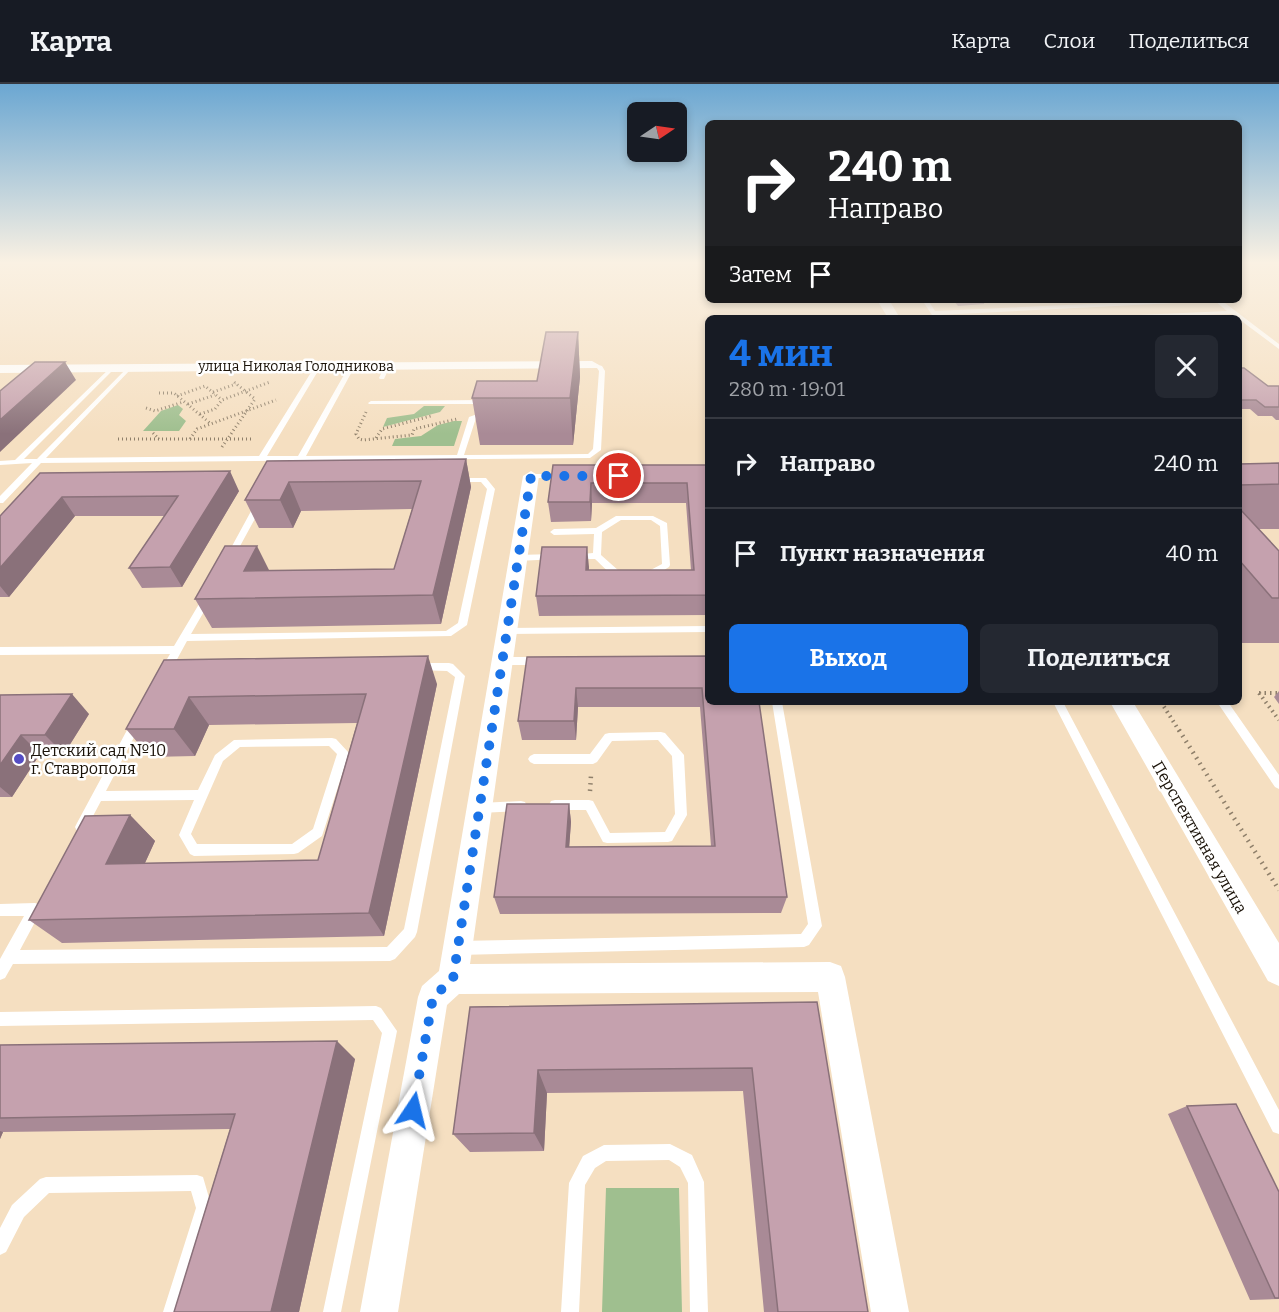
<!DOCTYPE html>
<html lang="ru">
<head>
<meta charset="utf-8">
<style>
	:root { --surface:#171b24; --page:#242831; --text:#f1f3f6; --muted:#9ea1a6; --line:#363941; --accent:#1a73e8 }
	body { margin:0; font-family:Bitter,serif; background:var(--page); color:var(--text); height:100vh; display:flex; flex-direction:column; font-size:22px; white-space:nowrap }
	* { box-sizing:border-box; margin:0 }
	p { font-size:20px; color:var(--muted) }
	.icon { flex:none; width:33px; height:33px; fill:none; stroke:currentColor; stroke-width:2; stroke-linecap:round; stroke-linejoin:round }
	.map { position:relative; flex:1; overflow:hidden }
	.sheet { position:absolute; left:705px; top:231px; width:537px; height:390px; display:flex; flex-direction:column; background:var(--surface); border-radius:9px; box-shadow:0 3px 9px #0003 }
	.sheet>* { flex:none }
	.hud { position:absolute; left:705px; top:36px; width:537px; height:183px; border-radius:9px; box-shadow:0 3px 9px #0003; background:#202124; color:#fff; overflow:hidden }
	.needle { width:39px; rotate:77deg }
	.tools { position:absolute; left:627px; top:18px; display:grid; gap:12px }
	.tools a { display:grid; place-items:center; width:60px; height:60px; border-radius:9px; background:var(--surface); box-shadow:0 3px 9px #0003; font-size:30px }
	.pin { position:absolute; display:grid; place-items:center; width:51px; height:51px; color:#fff; margin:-26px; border:3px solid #fff; border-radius:50%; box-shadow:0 2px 6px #0007 }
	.me { position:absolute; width:66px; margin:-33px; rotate:10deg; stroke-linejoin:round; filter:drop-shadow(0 0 4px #0008) }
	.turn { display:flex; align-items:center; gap:21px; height:126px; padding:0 24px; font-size:27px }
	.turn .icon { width:78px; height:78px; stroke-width:2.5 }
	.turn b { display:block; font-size:42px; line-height:51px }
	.then { display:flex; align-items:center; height:57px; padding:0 24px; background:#0003; gap:12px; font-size:22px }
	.round { display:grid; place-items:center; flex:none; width:63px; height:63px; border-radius:9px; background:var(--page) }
	.summary { display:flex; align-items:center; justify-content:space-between; height:102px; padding:0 24px }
	h1 { font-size:36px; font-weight:700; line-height:45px; color:var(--accent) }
	.primary-button { display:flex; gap:12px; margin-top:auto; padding:12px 24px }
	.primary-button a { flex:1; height:69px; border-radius:9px; background:var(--accent); color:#fff; font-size:24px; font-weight:700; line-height:69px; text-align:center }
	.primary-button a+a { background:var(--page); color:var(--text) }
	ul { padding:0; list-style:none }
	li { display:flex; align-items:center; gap:18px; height:90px; padding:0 24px; border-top:2px solid var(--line) }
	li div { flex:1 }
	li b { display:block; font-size:22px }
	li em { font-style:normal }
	header { display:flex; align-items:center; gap:36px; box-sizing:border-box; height:84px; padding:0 30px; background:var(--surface); border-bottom:2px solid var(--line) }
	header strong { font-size:28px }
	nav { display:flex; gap:33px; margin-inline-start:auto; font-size:21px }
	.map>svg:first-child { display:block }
</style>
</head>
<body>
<header>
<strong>Карта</strong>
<nav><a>Карта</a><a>Слои</a><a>Поделиться</a></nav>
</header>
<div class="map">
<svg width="1279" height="1228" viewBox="0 0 1279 1228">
	<rect width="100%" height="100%" fill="#f5dfc1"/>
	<path fill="#9fbf8f" d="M178,321L183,325L179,331L186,337L179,347H143L161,327Z
		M424,322H445L440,328L383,343L387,334L414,330Z
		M454,337H462L454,362H392L395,355L421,352L438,341Z
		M606,1104H679L682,1228H602Z"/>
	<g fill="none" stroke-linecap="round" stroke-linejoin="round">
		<path stroke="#8e7f6a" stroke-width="3" stroke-dasharray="1 3" stroke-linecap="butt" d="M213,308L236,300
			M159,309H174L211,340
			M177,312L205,302L222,316
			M188,320L215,311
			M146,324L155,327L183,318
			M366,328L356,350L359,355L363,356L412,351L414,345L457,335
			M200,330L215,325L222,316L270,298
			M153,349L159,355
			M376,354L382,345L431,332
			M118,355H251
			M190,355L197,345L276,316
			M222,363L255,315L234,298"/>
		<path stroke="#8e7f6a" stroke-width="4" stroke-dasharray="1.5 4" stroke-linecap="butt" d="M1259,609L1279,636
			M1259,609H1279
			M1161,618L1180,648"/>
		<path stroke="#8e7f6a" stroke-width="4.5" stroke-dasharray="1.5 5" stroke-linecap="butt" d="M1179,646L1279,806
			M590,707L591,691"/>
		<path fill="#fff" fill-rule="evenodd" d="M922,216H928L935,227L1178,216H1221L1279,260V265L1232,230L1113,234L1116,232L1227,227L1215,217L938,231L940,234H934Z
			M592,279L602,282L605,287L601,366L590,374L41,379L3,419H0V412L32,379L0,381V377L15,376L112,282L115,284L24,375H37L129,282L132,284L131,285L46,374L259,372L315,282L318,280L321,282L267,372H298L349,282L352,280L355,282L306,372L457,371L469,333L486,327L488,328V330L476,334L464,371L588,370L593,365L599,287L597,284L590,282L589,281Z
			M385,281L390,282L384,295H380L379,294Z
			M371,317L484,316L487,318L484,320H369L368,319Z
			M528,390H564L568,392L564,394H528Z
			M453,394H486L495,405L467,541L451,552L187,557L169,590L165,591L160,587L170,570L0,571V563L174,562L205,510L208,509L213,512L191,550L446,547L458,539L487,405L481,398H453Z
			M256,418H262L263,420L233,475L229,478L226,477L225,475Z
			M616,432H653L667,439L670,481L669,483L656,491L647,493L643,490L662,480L660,442L651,436H621L602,448L601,471L619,487L628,488L629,490C616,499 605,484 595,475H572V471L593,469L594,450L554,451L550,448L554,445L596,444Z
			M554,470L557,471V475L518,477L514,474L518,471Z
			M708,542V548L506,550L501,547L506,544Z
			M501,573H540L545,577L540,581H501L496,577Z
			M419,579H449L453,580L465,592L417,848L415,853L395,875L390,877L13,880L5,894L0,896V875L24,832H0V820L35,819L40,821L42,825L20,866L387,863L404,845L455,593L447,587L415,586L414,583L415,580Z
			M772,618H782L822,842L809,861L804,863L458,871L453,869L451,864L453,859L458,857L801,850L808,840Z
			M1053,618H1063L1279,1026V1050L1273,1048Z
			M1217,618H1228L1279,691V705L1275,703Z
			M137,634L141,635L142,638L106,707L198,706L215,671L234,656L332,654L336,655L349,669L322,752L298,769L294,770L194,772L190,770L179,751L194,716L101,717L85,747L81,748L77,747L75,743L77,739L133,635ZM329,662L337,670L313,745L292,760H197L191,750L223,677L240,663Z
			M661,648L665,649L684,671L687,731L672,757L668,758L607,759L603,758L586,726H555L551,725L549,721L551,717L555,716H589L593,717L610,749L665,748L675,730L672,672L658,656L612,657L597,678L593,680H534L530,678L528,675L530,672L534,670H590L605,650L609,649Z
			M521,717L525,718L527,722L525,726L521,727L480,729L476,728L474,724L476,720L480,719Z
			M376,922L381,924L397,947L341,1228H323L382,949L373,936L0,942V928Z
			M670,1060L692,1071L704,1098L708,1228H690L688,1099L680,1083L669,1076L606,1077L595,1084L585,1101L579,1228H561L569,1099L583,1072L604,1061Z
			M197,1091L203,1093L212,1124L181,1228H163L196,1124L191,1107L49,1109L24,1133L6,1168L0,1171V1144L12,1121L40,1095L46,1093Z"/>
		<path fill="#fff" fill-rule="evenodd" d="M877,216H889L900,234H888Z
			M592,277L599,281L597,284L0,289V281Z
			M531,387L539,392L470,880L830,878L841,882L845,893L909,1228H871L818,908L459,910L447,921L398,1228H360L418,913L422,902L439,887L523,392Z
			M1110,618H1133L1279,859V902L1268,897Z"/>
	</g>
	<path fill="#a98a96" d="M953,216H985L984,220L958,222Z
		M1058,216H1075L1073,219H1062Z
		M578,248L580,293L573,361H480L472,314L537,297Z
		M1239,284L1268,302H1279V336H1276L1272,332H1258L1250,325H1239Z
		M466,375L471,403L441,540L212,544L195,515L269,487L394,485L412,425L301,427L293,444H259L245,416L267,377Z
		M1279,379V445H1259L1279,467V559H1239V380Z
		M553,381H708V531L539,532L536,512L589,483V486H691L686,419H592L591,437L551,438L548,418Z
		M40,389L239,407L182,503L142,504L129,484L165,432H75L9,513H0V432Z
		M708,572L787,813L781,829L500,830L494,813L569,720L571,738L569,763L711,762L700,623H578L576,656H522L518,637L527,573Z
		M164,576L437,600L384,852L62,859L29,836L130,731L155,757L145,779L318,776L357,639L209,641L195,672L150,673L126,645Z
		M1279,607V620L1274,613Z
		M0,611L89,630L64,670H40L12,713H0Z
		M817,918L868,1228H764L743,1007L547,1009L544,1067L470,1068L453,1050L470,923Z
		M0,961L355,975L299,1228H174L230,1045L3,1048L0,1055Z
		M1187,1022L1279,1108V1215L1250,1216L1168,1030Z"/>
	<path fill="#8a717a" d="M578,248L580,293L573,361L570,314Z
		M65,278L76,296L0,368V336Z
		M466,375L471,403L441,540L433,511Z
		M230,387L239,407L182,503L170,483Z
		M289,398L301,427L293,444L280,416Z
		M591,399L592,419L591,437L590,418Z
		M62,413L75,432L9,513L0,502V484Z
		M257,462L271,490L244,487Z
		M587,463L589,483L587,506L586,486Z
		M428,572L437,600L384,852L369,829Z
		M576,604L578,623L576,656L574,637Z
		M72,610L89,630L64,670L45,651Z
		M189,613L209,641L195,672L174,645Z
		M21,651L40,670L12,713L0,703V681Z
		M569,720L571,738L568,780L566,763Z
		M130,731L155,757L133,805L106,780Z
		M337,957L355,975L299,1228H271Z
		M538,986L547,1009L544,1067L534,1049Z
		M0,1047L3,1048L0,1055Z"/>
	<path fill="#c5a1ae" stroke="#8a717a" stroke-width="1.5" d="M546,248H578L570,314H472L477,297H537Z
		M35,278H65L0,336V307Z
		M1239,284H1244L1268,302H1279V323H1265L1256,316H1239Z
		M466,375L433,511L195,515L225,462H257L244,487L394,485L421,397L289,398L280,416H245L267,377Z
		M1279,379V400L1239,401V380Z
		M553,381H708V511L536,512L542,463H587L586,486H694L687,399H591L590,418H548Z
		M230,387L170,483L129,484L178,412L62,413L0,484V432L40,389Z
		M1239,424L1279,467V514H1272L1239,476Z
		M428,572L369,829L29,836L85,732L130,731L106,780L318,776L366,610L189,613L174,645H126L164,576Z
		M708,572V618H759L787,813H494L507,720H569L566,763L715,762L702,604H576L574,637H518L527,573Z
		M72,610L45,651H21L0,681V611Z
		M817,918L868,1228H778L752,984L538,986L534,1049L453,1050L470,923Z
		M337,957L271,1228H174L235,1030L0,1034V961Z
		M1236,1020L1279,1108V1214H1275L1187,1022Z"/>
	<linearGradient id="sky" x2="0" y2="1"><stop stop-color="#6ba7d2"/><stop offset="0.51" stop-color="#faf1e3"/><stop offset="1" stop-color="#faf1e3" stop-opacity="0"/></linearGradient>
	<rect width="1279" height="350" fill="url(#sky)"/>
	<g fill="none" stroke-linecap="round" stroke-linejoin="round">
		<path stroke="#1a73e8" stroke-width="10" stroke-dasharray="0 18" d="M413,1026L433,913L453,895L531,392H619"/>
	</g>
	<circle fill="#554dc4" stroke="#fff" stroke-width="2" cx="19" cy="675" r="6"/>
	<g text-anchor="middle" stroke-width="5" stroke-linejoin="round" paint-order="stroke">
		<g font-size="14" fill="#1a1208" stroke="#fff">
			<text x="296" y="287">улица Николая Голодникова</text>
		</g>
		<g font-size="16" fill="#1a1208" stroke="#fff" text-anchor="start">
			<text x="31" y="672">Детский сад №10<tspan x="31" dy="18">г. Ставрополя</tspan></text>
		</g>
		<g font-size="16" fill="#1a1208" stroke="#fff">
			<text transform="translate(1200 753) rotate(60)" y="6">Перспективная улица</text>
		</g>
	</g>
</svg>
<div class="tools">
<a><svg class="needle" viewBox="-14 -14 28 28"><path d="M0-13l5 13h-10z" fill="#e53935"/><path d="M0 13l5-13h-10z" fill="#9ea1a6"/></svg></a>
</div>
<div class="pin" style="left:619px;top:392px;background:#d93025"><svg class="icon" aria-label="arrive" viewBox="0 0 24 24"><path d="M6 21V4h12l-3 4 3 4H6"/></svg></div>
<svg class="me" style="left:413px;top:1026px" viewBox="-20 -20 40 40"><path d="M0-17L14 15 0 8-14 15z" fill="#1a73e8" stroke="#fff" stroke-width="4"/></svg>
<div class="hud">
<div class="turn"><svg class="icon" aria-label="right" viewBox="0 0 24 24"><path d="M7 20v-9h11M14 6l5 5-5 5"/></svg><div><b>240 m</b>Направо</div></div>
<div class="then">Затем<svg class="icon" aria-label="arrive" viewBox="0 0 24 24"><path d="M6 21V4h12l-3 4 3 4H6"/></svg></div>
</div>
<section class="sheet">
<div class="summary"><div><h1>4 мин</h1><p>280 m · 19:01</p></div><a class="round"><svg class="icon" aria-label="close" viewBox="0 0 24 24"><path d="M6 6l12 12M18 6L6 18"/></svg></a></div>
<ul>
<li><svg class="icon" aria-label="right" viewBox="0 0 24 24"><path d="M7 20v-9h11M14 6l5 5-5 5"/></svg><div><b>Направо</b></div><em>240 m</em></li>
<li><svg class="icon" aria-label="arrive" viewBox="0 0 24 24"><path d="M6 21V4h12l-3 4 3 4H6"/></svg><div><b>Пункт назначения</b></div><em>40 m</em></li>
</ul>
<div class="primary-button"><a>Выход</a><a>Поделиться</a></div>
</section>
</div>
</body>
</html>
